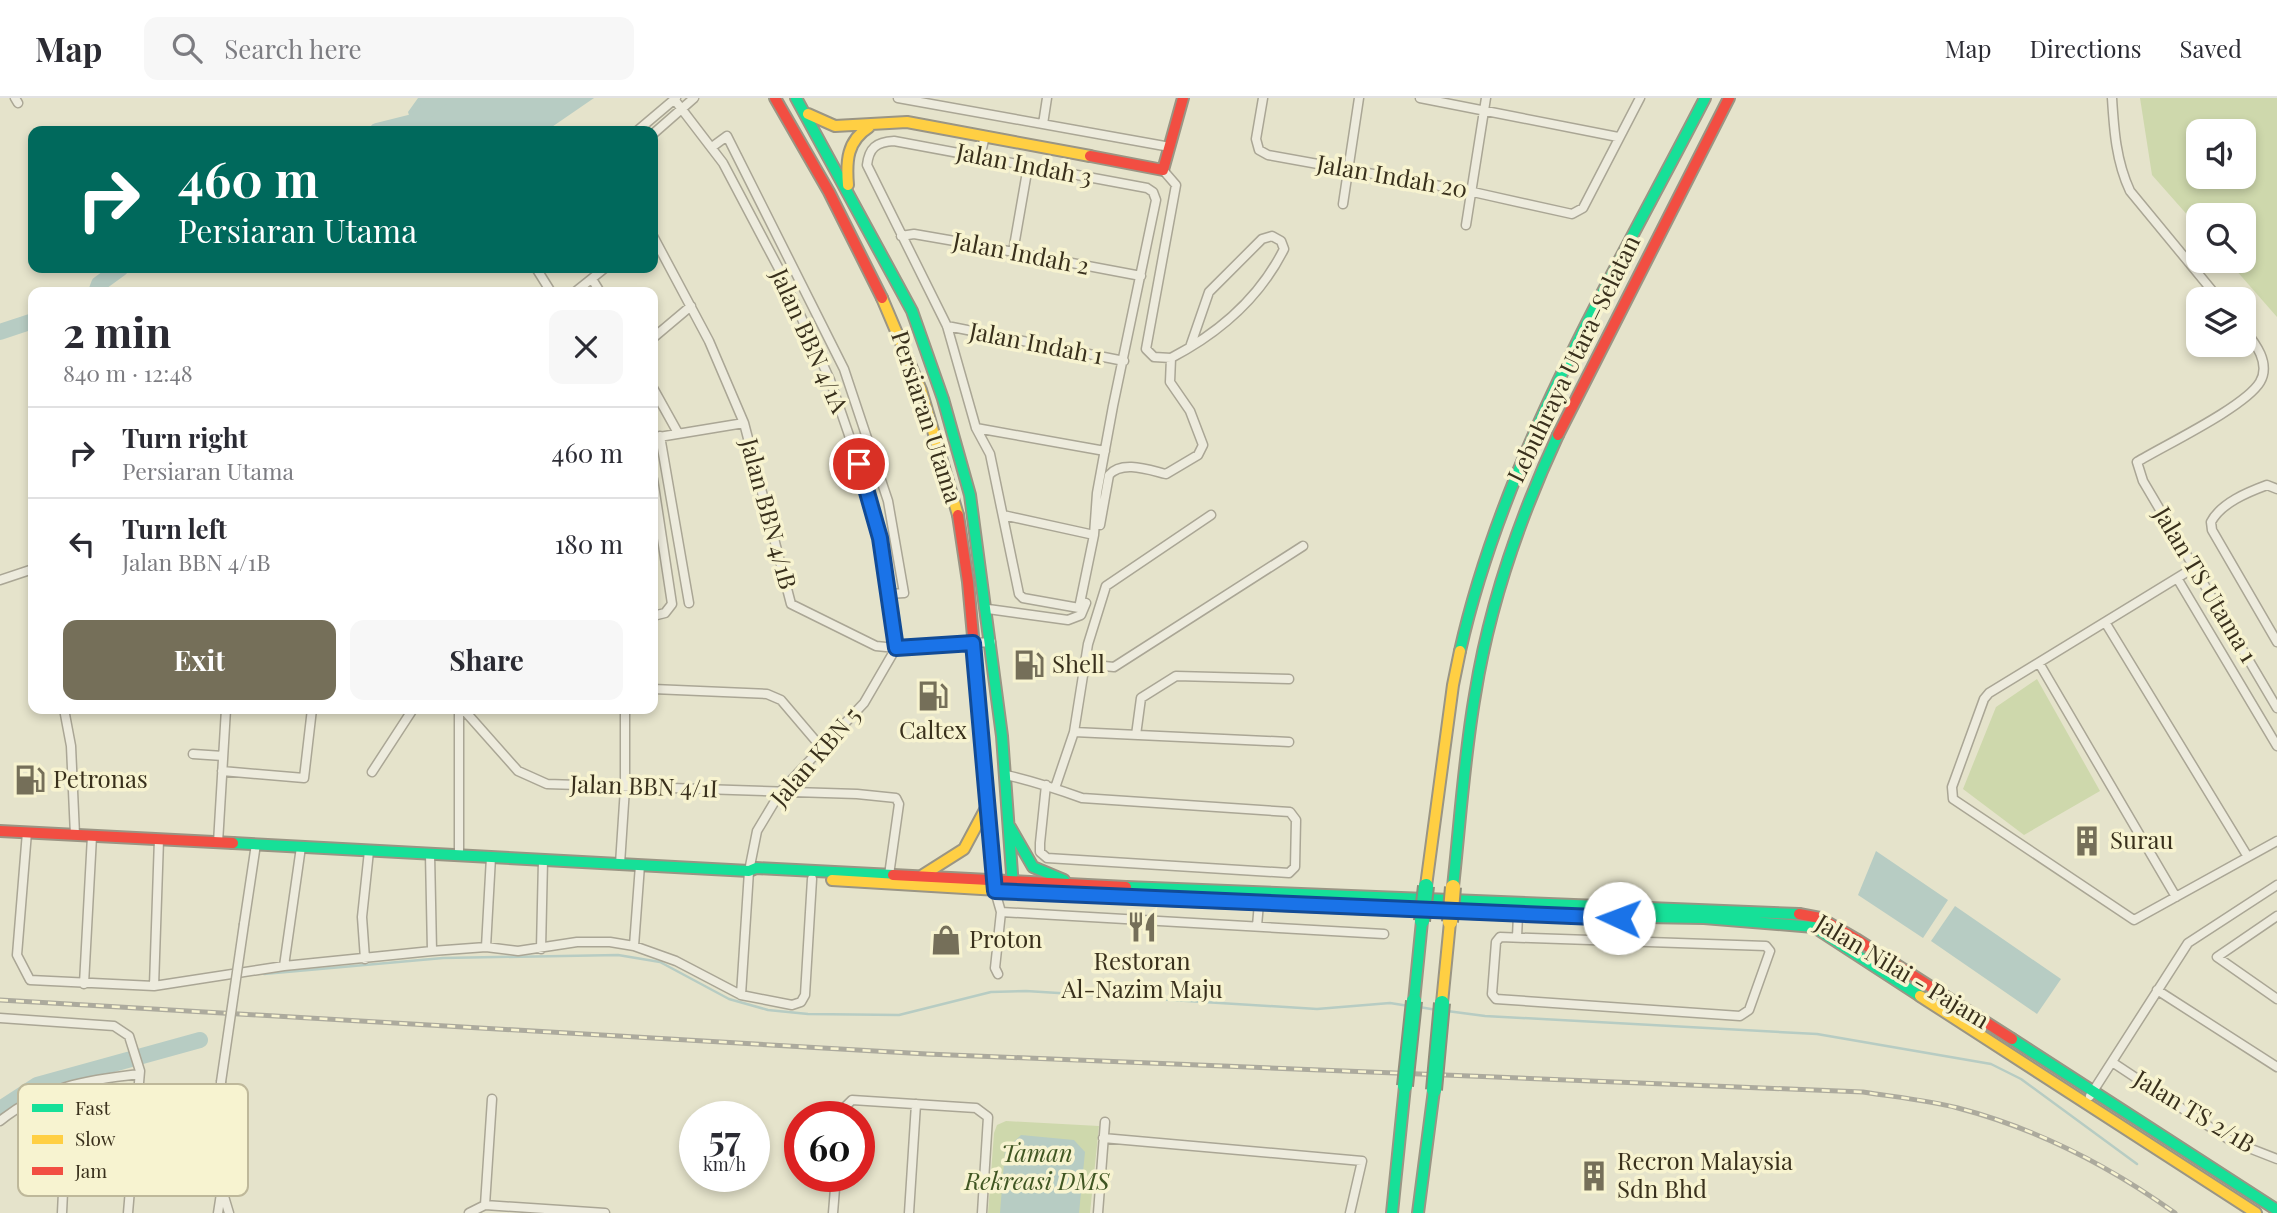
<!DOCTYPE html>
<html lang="en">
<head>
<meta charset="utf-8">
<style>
	:root { --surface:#fff; --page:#f7f7f7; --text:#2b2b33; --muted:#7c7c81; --line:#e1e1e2; --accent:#756f59 }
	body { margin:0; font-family:"Playfair Display",serif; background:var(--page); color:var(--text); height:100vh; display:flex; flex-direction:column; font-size:26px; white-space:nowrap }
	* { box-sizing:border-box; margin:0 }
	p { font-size:23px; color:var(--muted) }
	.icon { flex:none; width:38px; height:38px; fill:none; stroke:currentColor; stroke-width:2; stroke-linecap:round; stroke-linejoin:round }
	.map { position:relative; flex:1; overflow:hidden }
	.sheet { position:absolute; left:28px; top:189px; width:630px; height:427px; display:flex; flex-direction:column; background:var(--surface); border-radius:14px; box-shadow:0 4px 10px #0003 }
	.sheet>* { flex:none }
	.hud { position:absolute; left:28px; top:28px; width:630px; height:147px; border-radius:14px; box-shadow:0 4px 10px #0003; background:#00695c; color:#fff; overflow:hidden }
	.controls { position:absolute; left:2186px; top:21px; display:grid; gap:14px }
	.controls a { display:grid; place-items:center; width:70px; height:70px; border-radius:14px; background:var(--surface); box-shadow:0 4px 10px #0003; font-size:35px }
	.speed { position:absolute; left:679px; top:1003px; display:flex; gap:14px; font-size:35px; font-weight:700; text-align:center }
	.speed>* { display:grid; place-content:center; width:91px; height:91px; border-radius:50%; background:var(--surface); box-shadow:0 4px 10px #0003; line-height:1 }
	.speed small { font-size:18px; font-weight:400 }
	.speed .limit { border:10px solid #d22; background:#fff; color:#111 }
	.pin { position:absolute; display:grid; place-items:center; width:60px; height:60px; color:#fff; margin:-30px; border:4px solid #fff; border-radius:50%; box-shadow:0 2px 7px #0007 }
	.me { position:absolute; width:77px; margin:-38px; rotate:272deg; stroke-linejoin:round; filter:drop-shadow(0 0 5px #0008) }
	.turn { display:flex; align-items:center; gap:24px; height:147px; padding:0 35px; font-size:32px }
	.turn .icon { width:91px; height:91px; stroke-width:2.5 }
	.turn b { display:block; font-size:49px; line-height:60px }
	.round { display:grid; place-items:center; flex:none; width:74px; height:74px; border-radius:14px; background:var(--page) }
	.head { display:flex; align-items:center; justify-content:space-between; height:119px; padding:0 35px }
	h1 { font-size:42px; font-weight:700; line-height:52px }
	.primary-button { display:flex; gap:14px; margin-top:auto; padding:14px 35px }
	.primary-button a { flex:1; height:80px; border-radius:14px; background:var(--accent); color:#fff; font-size:28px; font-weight:700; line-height:80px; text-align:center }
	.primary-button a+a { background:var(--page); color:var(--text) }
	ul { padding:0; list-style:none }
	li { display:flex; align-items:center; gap:21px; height:91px; padding:0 35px; border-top:2px solid var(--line) }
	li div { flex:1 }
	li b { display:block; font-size:26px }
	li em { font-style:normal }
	header { display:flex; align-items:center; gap:42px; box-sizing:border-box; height:98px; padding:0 35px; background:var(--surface); border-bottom:2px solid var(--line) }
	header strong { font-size:33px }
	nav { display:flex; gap:38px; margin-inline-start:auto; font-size:24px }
	.search { width:490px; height:63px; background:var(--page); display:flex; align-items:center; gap:18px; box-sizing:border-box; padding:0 24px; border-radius:14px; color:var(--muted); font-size:26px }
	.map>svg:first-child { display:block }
</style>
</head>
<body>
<header>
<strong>Map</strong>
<div class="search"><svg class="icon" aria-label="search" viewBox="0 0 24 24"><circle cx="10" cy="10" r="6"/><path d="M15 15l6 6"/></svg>Search here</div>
<nav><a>Map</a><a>Directions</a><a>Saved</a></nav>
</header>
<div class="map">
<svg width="2277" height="1115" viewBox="0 0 2277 1115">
	<rect width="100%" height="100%" fill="#e5e3cb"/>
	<path fill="#ced8ac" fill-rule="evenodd" d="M2140,0H2277V219L2228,163H2244V117H2198V129L2152,77ZM2198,33H2244V79H2198Z
		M2037,581L2100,693L2024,737L1963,691L1996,609Z
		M1006,1023L1099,1028L1090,1115H988L994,1035L997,1027Z"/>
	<path fill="#b7ccc3" d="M418,0H594L546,33H414L408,14Z
		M1876,753L1948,802L1923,840L1858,797Z
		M1955,808L2061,881L2037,916L1931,843Z
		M1021,1037L1074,1042L1085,1054L1079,1115H1000L1005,1052Z"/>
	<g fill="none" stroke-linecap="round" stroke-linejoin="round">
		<path stroke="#b7ccc3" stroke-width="2.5" d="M264,876L443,860L618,857L660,864L729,901L768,912L808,916L899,917L991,894L1026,893L1317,911L1390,905L1409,908
			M1419,909L1437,912
			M1447,913L1485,918L1817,936L1991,966L2021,981L2137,1066"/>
		<path stroke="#b7ccc3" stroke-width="16" d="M377,33L413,24L441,0
			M96,194L99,186L121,170
			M0,234L33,223
			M0,1011L37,987L200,942"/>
		<g stroke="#aaa695" stroke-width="11">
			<path id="street" d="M15,0L18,5
				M898,0L1170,49
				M1263,0L1256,41L1259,52L1268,57L1473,94L1572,116L1583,110L1640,0
				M1420,0L1618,39
				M2112,0C2114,32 2116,63 2130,93L2219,201
				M674,1L723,65L779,171L830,282L871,401L880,440L896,550L864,605L781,693L757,733L749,773L741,897
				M1043,26L1047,0
				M637,33L676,0
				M653,36L694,0
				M712,49L727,38L844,271L888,403L904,495L888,496
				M980,59L985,38
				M1163,72L1176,87L1146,251L1154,259L1171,260
				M1343,106L1359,0
				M1466,127L1486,0
				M653,138L709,243L744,325L791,506L876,548L896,550L991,544
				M901,138L914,136L966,145L1141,178
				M1013,154L1028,68
				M536,170L551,194
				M592,181L600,194
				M575,194L605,170
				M947,228L1124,263
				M2244,231C2255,245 2271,265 2260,284C2245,309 2165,347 2137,364L2143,383L2277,610
				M653,240L691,208
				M653,290L678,335
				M976,330L990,356L1019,496L1023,500L1079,510L1094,437L1097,395L1113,308L1156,102L1153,94L1147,90L894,43C876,44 869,50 867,67L947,228L976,330L1105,353
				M660,338L689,505
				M653,340L744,325
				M653,381L672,506L665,515L653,518
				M2277,391L2267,387C2248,394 2221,405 2211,424L2212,432L2277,544
				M1003,417L1094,437
				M1100,427L1109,377C1122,362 1149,372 1166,376L1198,357L1203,347L1190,313L1170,284L1171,260C1219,235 1260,199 1284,151L1281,143L1272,138L1262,141L1209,194L1190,249
				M2195,469L1989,595L1984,601L1952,689L1953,701L2134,822L2277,743
				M2177,480L2277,648
				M0,482L33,471
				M988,511L1068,522L1081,517L1086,505
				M2105,524L2248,759
				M2039,565L2176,799
				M1084,566L1114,569L1303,448
				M653,591L767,596L781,602L821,649
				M64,611L71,648L75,737
				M459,611V757
				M463,611L518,673L547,686L857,696L896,700L899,706L889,777
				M1074,634L1289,644
				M1136,637L1141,600L1176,578L1289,581
				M193,656L223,658
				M222,673L304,680L312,611
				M372,674L413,611
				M1006,677C1033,683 1057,691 1082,700L1290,714L1296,722L1295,769L1289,775L1047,760L1040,754V745L1046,687
				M1055,690L1074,634L1088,546L1106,488L1211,417
				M27,734L17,857L30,882L154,888L284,868L432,853L486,849L518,853L577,844H610L634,848L676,863L741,897L792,907L801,904L805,897L812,781
				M218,745L226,611
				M430,756L432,853
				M620,766L625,690V611
				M995,793L1001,814L995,870L998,876
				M1001,814L1384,836
				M2277,818L2217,859L2277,901
				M244,826L256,746
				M1257,828L1259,805
				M1500,839L1766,848L1770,853L1749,912L1740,918L1496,901L1492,896L1496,844Z
				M1517,839L1518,817
				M1617,842L1619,817
				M634,848L640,767
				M486,849L491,759
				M541,851L543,762
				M365,861L362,819L369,753
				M284,868L301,749
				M84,886L92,738
				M154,888L159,741
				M2157,892L2277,969
				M0,920L114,928L129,938L140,973L128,1115
				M2112,964L2231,1043L2277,1061
				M2090,998L2188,845L2277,787
				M840,1018L841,1013L852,1002L976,1010L988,1019L982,1115
				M0,1023C42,989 87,982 139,976
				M1103,1040L1362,1063L1350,1115
				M223,1095L229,1115
				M485,1107L492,1001
				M62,1115L68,990
				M218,1115L222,1089L221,984
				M469,1115L485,1107L605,1115
				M833,1115L836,1078
				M909,1115L916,1006
				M1098,1115L1105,1024"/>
		</g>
		<g stroke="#9a9584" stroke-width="14">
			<path id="fast" d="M796,0L912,213L943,301L970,397L1002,638L1013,789
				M1460,553C1504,357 1614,177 1705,0
				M988,700L995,790
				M1010,729L1033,769L1064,782
				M233,745L749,773L756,770L893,777
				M1126,789L1799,816
				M1453,789C1460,725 1464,660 1475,597C1489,508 1520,419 1558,337
				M1165,802L1518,817L1704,820L1814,829L1920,898
				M1414,903L1422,823
				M2012,941L2277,1112
				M1392,1115L1405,988
				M1418,1115L1434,992"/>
		</g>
		<g stroke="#9a9584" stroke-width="14">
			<path id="slow" d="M808,16L835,28L907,24L1090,58
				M848,87C846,63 847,43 869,29
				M882,200L921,292L958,417
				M923,777L964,751L987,708
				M832,782L1165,802
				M1426,788L1453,587L1460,553
				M1920,898L2256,1115
				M1442,905L1450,824"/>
		</g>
		<g stroke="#9a9584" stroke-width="14">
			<path id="jam" d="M775,0L829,94L882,200
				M1090,58L1163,72L1183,0
				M1558,337L1729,0
				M958,417L968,484L988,700
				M0,733L233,745
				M893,777L1126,789
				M1799,816L1820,820L1856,841L2012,941"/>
		</g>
		<use href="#street" stroke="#edebdd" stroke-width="8"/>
		<use href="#fast" stroke="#16e098" stroke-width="10"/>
		<use href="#slow" stroke="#ffcf43" stroke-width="10"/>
		<use href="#jam" stroke="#f24e42" stroke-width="10"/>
		<g stroke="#acaa9d" stroke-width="5">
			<path id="rail" d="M0,902L927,956L1863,994C1895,999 1927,1002 1958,1010C2038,1031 2108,1067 2175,1115"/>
		</g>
		<use href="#rail" stroke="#f7f3d0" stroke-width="2.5" stroke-dasharray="8" stroke-linecap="butt"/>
		<g stroke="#aaa695" stroke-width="11" stroke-linecap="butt">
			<path id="street-bridge" d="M221,984L244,826"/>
		</g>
		<g stroke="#8f8c7b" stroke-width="18" stroke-linecap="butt">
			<path id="fast-bridge" d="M1422,823L1426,788
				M1405,988L1414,903
				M1434,992L1442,905"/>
		</g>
		<g stroke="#8f8c7b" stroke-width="18" stroke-linecap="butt">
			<path id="slow-bridge" d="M1450,824L1453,789"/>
		</g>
		<use href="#street-bridge" stroke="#edebdd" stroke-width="8"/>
		<use href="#fast-bridge" stroke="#16e098" stroke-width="14"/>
		<use href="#slow-bridge" stroke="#ffcf43" stroke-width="14"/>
	</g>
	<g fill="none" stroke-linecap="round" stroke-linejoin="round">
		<g stroke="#114b97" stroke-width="18">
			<path id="route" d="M859,366L880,440L896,550L973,545L995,793L1619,820"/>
		</g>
		<use href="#route" stroke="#1a73e8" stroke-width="12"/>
	</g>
	<defs>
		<g id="fuel-bare" transform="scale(2.415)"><path d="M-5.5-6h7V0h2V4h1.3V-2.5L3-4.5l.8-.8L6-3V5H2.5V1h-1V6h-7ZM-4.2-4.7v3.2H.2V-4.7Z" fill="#756f59" stroke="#f7f3d0" stroke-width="2.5" paint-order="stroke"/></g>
		<g id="building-bare" transform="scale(2.415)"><path d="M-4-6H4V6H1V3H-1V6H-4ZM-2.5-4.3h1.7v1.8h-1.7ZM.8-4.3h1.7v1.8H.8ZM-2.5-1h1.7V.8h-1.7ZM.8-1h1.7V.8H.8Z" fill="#756f59" stroke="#f7f3d0" stroke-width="2.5" paint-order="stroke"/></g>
		<g id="restaurant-bare" transform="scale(2.415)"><path d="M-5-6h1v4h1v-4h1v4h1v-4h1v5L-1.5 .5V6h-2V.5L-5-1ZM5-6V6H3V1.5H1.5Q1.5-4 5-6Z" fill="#756f59" stroke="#f7f3d0" stroke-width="2.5" paint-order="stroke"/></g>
		<g id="shop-bare" transform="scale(2.415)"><path d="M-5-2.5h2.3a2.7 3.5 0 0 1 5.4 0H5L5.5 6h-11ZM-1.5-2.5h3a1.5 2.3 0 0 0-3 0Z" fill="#756f59" stroke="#f7f3d0" stroke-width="2.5" paint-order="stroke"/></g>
	</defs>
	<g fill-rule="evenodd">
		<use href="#fuel-bare" x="1029" y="567"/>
		<use href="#fuel-bare" x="933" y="598"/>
		<use href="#fuel-bare" x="30" y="682"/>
		<use href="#building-bare" x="2087" y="743"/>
		<use href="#restaurant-bare" x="1142" y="829"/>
		<use href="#shop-bare" x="946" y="842"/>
		<use href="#building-bare" x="1594" y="1078"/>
	</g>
	<g text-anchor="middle" stroke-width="7" stroke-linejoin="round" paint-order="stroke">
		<g font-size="24" fill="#39301c" stroke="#f7f3d0">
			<text transform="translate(1024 67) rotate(11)" y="8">Jalan Indah 3</text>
			<text transform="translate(1392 79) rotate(10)" y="8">Jalan Indah 20</text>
			<text transform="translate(1021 156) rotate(11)" y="8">Jalan Indah 2</text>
			<text transform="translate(809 243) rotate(66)" y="8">Jalan BBN 4/1A</text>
			<text transform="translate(1036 246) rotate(11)" y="8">Jalan Indah 1</text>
			<text transform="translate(1574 261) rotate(-64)" y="8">Lebuhraya Utara–Selatan</text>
			<text transform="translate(926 319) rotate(72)" y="8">Persiaran Utama</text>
			<text transform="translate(768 416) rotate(75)" y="8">Jalan BBN 4/1B</text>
			<text transform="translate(2205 487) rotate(59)" y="8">Jalan TS Utama 1</text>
			<text transform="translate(816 659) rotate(-49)" y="8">Jalan KBN 5</text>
			<text transform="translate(644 689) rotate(2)" y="8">Jalan BBN 4/1I</text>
			<text transform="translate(1902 874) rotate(31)" y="8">Jalan Nilai - Pajam</text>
			<text transform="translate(2194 1014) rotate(31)" y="8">Jalan TS 2/1B</text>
		</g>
		<g font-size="24" fill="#39301c" stroke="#f7f3d0" text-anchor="start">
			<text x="1052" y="575">Shell</text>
			<text x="933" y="641" text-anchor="middle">Caltex</text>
			<text x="53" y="690">Petronas</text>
			<text x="2110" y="751">Surau</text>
			<text x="969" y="850">Proton</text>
			<text x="1142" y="872" text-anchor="middle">Restoran<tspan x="1142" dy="28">Al-Nazim Maju</tspan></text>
			<text x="1617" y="1072">Recron Malaysia<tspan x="1617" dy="28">Sdn Bhd</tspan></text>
		</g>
		<g font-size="24" font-style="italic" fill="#3f5622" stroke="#f7f3d0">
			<text x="1037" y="1064">Taman<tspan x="1037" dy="28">Rekreasi DMS</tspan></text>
		</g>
	</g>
	<rect x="18" y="986" width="230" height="112" rx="10" fill="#f7f3d0" stroke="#beb89a" stroke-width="2"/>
	<rect x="32" y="1006" width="31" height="8" fill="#16e098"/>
	<rect x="32" y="1037" width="31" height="9" fill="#ffcf43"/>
	<rect x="32" y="1069" width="31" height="8" fill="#f24e42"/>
	<g font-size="19" fill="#39301c">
		<text x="75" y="1017">Fast</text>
		<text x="75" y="1048">Slow</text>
		<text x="75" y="1080">Jam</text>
	</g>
</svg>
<div class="controls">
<a><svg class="icon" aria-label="sound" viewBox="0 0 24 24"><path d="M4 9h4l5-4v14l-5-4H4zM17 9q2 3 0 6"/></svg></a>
<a><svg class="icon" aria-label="search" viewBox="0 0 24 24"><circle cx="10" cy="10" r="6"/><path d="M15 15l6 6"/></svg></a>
<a><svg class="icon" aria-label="layers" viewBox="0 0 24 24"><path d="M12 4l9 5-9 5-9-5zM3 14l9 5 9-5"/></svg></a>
</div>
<div class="speed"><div>57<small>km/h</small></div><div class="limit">60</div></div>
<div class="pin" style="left:859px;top:366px;background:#d93025"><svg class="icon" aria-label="arrive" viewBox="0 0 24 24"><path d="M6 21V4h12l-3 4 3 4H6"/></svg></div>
<svg class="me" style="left:1619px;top:820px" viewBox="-20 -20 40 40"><circle r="19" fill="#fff"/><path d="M0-13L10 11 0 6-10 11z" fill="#1a73e8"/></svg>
<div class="hud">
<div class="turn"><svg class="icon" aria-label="right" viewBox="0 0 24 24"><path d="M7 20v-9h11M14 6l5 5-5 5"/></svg><div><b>460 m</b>Persiaran Utama</div></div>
</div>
<section class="sheet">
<div class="head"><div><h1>2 min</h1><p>840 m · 12:48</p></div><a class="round"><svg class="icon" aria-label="close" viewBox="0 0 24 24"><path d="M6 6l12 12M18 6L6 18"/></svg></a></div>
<ul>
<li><svg class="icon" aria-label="right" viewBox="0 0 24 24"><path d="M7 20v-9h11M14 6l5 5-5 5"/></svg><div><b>Turn right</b><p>Persiaran Utama</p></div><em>460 m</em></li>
<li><svg class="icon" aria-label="left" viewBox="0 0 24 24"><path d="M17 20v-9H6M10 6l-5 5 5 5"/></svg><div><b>Turn left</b><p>Jalan BBN 4/1B</p></div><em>180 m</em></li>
</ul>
<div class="primary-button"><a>Exit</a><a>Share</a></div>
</section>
</div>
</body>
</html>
